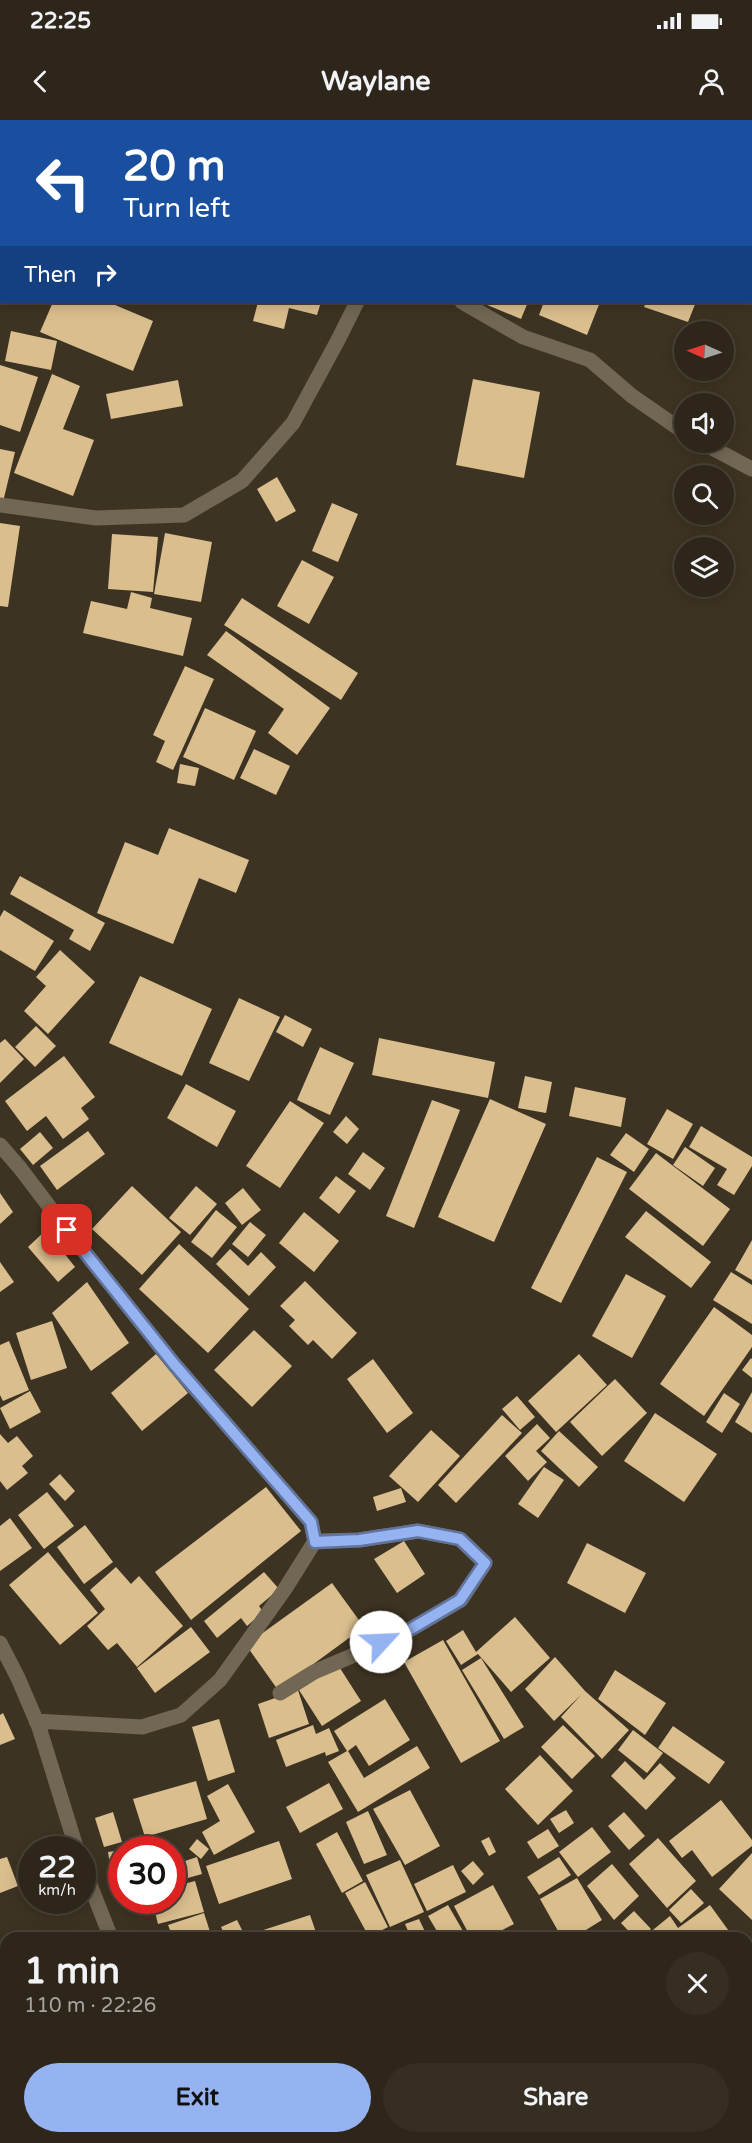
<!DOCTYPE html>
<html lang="en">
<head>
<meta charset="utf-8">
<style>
	:root { --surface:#2e261a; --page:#362e23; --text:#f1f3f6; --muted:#a7a5a2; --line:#494339; --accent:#95b2f1 }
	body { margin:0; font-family:"Varela Round",sans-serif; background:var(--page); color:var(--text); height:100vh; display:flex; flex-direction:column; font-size:22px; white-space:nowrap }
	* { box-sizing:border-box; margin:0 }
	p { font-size:20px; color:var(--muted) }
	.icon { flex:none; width:33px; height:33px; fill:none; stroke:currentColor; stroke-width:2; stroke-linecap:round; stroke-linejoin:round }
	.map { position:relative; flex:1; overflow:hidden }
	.sheet { position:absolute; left:0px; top:1812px; width:753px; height:212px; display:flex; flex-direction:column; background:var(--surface); border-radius:18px 18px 0 0; box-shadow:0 3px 15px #0003,0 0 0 2px var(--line) }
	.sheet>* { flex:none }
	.top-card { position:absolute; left:0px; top:0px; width:753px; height:183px; box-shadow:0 3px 15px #0003,0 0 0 2px var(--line); background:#1a4fa0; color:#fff; overflow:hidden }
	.needle { width:39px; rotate:273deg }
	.buttons { position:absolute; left:674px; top:201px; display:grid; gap:12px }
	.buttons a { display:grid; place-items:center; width:60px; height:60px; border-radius:50%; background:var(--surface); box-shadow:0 3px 15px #0003,0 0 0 2px var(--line); font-size:30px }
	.speed { position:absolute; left:18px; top:1716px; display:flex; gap:12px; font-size:30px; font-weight:700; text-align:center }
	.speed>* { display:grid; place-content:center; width:78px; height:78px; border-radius:50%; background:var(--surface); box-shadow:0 3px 15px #0003,0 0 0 2px var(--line); line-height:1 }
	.speed small { font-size:15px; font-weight:400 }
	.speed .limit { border:9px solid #d22; background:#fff; color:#111 }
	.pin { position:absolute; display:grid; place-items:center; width:51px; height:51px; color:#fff; margin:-26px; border-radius:12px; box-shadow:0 3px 9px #0006 }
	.me { position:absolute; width:66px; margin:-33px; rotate:65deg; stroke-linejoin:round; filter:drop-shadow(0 0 4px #0008) }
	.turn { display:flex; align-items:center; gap:21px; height:126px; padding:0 24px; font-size:27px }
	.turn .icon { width:78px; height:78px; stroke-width:2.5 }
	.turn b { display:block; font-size:42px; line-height:51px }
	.then { display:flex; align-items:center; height:57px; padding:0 24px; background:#0003; gap:12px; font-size:22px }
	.round { display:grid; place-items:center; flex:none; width:63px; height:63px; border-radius:32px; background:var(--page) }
	.summary { display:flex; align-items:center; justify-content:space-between; height:102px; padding:0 24px }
	h1 { font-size:36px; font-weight:700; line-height:45px }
	.cta { display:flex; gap:12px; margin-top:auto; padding:12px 24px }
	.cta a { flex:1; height:69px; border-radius:36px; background:var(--accent); color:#111; font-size:24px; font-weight:700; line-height:69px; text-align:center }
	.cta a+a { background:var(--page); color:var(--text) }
	.status { display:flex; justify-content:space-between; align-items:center; height:42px; padding:0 30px; background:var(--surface); direction:ltr }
	.status svg { height:16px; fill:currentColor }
	header { display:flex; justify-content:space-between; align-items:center; height:78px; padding:0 24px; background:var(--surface); font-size:27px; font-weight:700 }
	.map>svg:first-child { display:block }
</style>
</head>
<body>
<div class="status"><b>22:25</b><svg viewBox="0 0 49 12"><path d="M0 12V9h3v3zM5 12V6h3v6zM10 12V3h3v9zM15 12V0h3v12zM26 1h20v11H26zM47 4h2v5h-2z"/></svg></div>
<header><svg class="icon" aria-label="back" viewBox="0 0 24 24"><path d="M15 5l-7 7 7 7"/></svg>Waylane<svg class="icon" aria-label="person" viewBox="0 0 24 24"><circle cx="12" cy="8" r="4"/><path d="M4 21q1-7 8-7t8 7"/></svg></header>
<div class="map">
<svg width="752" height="2023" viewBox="0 0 752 2023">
	<rect width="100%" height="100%" fill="#3d3322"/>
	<path fill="#dabe8e" d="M53,182H108L153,201L133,251L40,212Z
		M258,182H321L317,195L289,188L284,209L253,201Z
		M480,182H528L521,199Z
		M544,182H600L587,215L539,195Z
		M646,182H696L688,202L644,187Z
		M11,211L57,221L51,250L5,241Z
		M0,245L38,257L20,312L0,305Z
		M52,254L80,266L63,309L94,320L73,376L14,353Z
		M473,259L540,272L524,358L456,345Z
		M178,260L183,286L111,299L106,274Z
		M0,329L15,332L3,382H0Z
		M277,357L296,391L276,402L257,369Z
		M332,383L358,394L338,442L312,431Z
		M0,403L20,406L8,487L0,486Z
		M165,413L212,422L201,482L154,474Z
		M112,414L158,417L153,472L108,469Z
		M302,440L334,457L309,504L277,486Z
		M131,472L152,478L150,488L192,498L183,536L83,513L91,481L127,489Z
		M242,478L358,553L341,580L224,505Z
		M226,511L330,588L297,635L268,613L284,589L207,535Z
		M185,546L214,559L173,650L156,642L165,621L153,615Z
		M205,588L256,611L234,660L183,637Z
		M254,629L290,646L276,675L240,658Z
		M180,644L199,648L195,666L177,663Z
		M169,708L249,740L236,773L199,758L173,824L97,793L125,722L158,735Z
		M20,756L105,803L90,831L69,819L74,810L10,774Z
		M4,790L54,821L35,851L0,830V797Z
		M60,830L95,862L48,914L24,891L46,866L36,857Z
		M140,856L212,889L182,956L109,923Z
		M239,878L280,897L249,961L209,943Z
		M285,895L312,909L303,927L276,912Z
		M36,906L56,926L35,947L15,927Z
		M379,918L495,942L488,978L372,955Z
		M5,919L24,939L0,963V923Z
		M320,927L354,943L330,995L297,980Z
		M64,936L95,977L81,988L89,999L63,1019L46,996L27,1011L5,981Z
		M525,956L552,962L546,993L518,988Z
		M186,964L236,991L217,1027L167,998Z
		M575,967L626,978L621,1007L569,996Z
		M490,979L546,1004L494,1122L438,1097Z
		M432,980L460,990L414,1108L386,1096Z
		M290,981L324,1003L280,1068L246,1046Z
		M667,989L693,1004L673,1039L647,1024Z
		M346,996L359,1009L347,1024L333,1012Z
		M701,1006L752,1037V1046L734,1075L717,1065L727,1049L689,1027Z
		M88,1011L105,1034L57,1070L40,1046Z
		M40,1012L53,1028L33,1045L20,1029Z
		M626,1013L649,1029L634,1052L610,1035Z
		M685,1027L715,1048L703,1066L673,1045Z
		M363,1032L385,1048L370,1070L348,1054Z
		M656,1033L730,1089L703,1126L629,1069Z
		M597,1037L627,1052L561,1183L531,1168Z
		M336,1056L356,1071L339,1094L319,1078Z
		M132,1066L181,1112L142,1155L92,1109Z
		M196,1066L217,1084L190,1115L169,1098Z
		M243,1068L261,1090L242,1105L225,1083Z
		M0,1073L13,1092L0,1104Z
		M216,1090L237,1107L212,1138L191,1122Z
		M646,1091L711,1142L691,1168L625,1117Z
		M304,1092L339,1121L314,1152L279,1123Z
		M250,1102L266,1115L248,1137L232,1124Z
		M46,1110L75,1147L58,1162L28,1127Z
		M752,1120V1160L735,1150Z
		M179,1124L249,1189L208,1233L139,1169Z
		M230,1129L248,1146L261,1132L276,1147L249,1176L216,1144Z
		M0,1142L14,1162L0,1172Z
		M731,1152L752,1165V1204L713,1180Z
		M626,1154L666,1176L632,1238L592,1216Z
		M305,1161L357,1213L332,1239L313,1220L308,1225L289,1206L295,1200L280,1186Z
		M87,1162L129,1223L91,1251L52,1193Z
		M714,1187L752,1215V1227L704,1296L660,1264Z
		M52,1201L67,1248L31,1260L16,1213Z
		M254,1210L292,1246L252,1287L214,1250Z
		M9,1221L29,1270L3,1281L0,1275V1225Z
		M156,1234L188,1273L142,1311L111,1273Z
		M579,1234L607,1265L556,1312L528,1281Z
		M751,1238L752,1239V1258L742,1250Z
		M373,1239L413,1293L387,1313L347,1259Z
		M615,1259L647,1293L602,1336L570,1302Z
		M30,1271L41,1292L10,1309L0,1288Z
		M752,1272V1313L735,1302Z
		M724,1273L740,1284L722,1313L706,1302Z
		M517,1276L535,1297L520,1310L502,1289Z
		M655,1293L717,1334L684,1382L624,1341Z
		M502,1295L522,1313L456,1383L438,1365Z
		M537,1304L550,1318L536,1331L547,1342L528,1361L505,1336Z
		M431,1310L460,1336L418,1382L389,1356Z
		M559,1311L598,1347L579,1367L541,1331Z
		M0,1314L8,1323L17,1316L33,1336L22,1346L28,1353L7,1370L0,1361Z
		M544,1347L564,1360L538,1398L518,1384Z
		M60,1354L75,1371L65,1381L49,1364Z
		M266,1367L301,1411L191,1500L155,1452Z
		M401,1368L406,1382L377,1391L373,1377Z
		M47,1372L74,1406L44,1429L18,1395Z
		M10,1398L32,1428L0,1451V1406Z
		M85,1405L113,1442L84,1464L57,1427Z
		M404,1421L425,1454L397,1473L374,1439Z
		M587,1423L646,1453L625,1493L567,1463Z
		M48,1432L98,1493L60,1525L9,1465Z
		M116,1447L131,1464L139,1456L183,1506L137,1547L117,1523L108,1530L87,1506L105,1489L90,1470Z
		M264,1452L279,1469L259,1486L263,1492L247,1506L241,1498L217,1518L204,1501Z
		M332,1463L364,1507L278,1570L246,1525Z
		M515,1497L550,1538L511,1572L478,1534L461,1545L446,1521L463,1510L476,1532Z
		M191,1507L210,1532L155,1573L137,1548Z
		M443,1520L500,1621L461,1643L404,1542Z
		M555,1537L585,1571L629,1610L602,1639L561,1597L581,1575L554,1601L525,1569Z
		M481,1538L524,1607L504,1619L462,1550Z
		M338,1545L361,1581L322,1606L299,1570Z
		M615,1550L666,1583L645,1615L598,1579Z
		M298,1570L309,1604L269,1618L258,1584Z
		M385,1579L410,1620L369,1646L356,1625L348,1631L364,1658L417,1626L430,1648L358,1692L328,1642L347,1631L334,1611Z
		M3,1593L15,1619L0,1625V1595Z
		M219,1599L235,1652L208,1661L192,1607Z
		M313,1605L316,1614L329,1608L339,1631L326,1636L325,1632L286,1647L276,1620Z
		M563,1605L595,1636L572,1659L541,1627Z
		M673,1606L725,1642L709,1664L658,1628Z
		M633,1610L663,1633L647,1653L618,1630Z
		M540,1635L573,1671L538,1705L505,1669Z
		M625,1641L644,1660L660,1643L676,1658L646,1690L611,1656Z
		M196,1661L207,1699L145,1717L133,1679Z
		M329,1663L343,1689L300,1713L286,1687Z
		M228,1664L255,1712L214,1735L202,1712L220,1701L207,1676Z
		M410,1670L440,1726L405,1745L373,1689Z
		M721,1680L752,1720V1726L712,1757L692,1730L682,1738L669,1721Z
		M566,1690L574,1703L559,1713L550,1699Z
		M368,1691L387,1735L364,1744L346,1702Z
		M113,1692L122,1722L104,1727L95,1698Z
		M624,1692L645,1716L629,1730L608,1706Z
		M592,1707L611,1732L578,1757L559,1732Z
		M548,1709L559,1726L538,1739L527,1722Z
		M337,1712L363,1761L342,1773L316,1724Z
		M489,1717L496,1732L489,1736L481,1721Z
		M658,1718L696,1761L667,1788L629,1744Z
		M197,1719L209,1729L201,1739L189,1729Z
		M279,1721L292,1759L219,1784L206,1746Z
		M170,1722L171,1730H130V1728Z
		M122,1730V1769L114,1771L108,1732Z
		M752,1733V1800L719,1769Z
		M7,1737L18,1766L0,1773V1739Z
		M197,1737L202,1754L184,1759L179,1743Z
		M559,1737L571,1755L539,1775L527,1757Z
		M400,1740L424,1792L390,1807L366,1755Z
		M473,1741L484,1754L473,1765L461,1751Z
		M612,1744L639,1776L614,1800L587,1766Z
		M453,1745L466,1772L427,1791L414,1764Z
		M577,1758L602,1800L573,1818H562L540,1779Z
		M195,1761L204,1792L158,1804L152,1780H172V1767Z
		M365,1762L388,1807L369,1817L345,1773Z
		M493,1765L514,1804L487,1818H471L454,1786Z
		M691,1769L704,1783L681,1803L669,1790Z
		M448,1785L467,1818H441L428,1796Z
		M710,1785L734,1818H651L648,1814L670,1796L678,1808Z
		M634,1791L651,1809L640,1818H635L621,1803Z
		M204,1793L212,1818H173L168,1805Z
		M310,1795L318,1818H259L257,1812Z
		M419,1799L428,1818H411L405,1804Z
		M237,1800L246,1818H226L221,1807Z
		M747,1864L752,1871V1886L747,1890Z
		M752,1894V1926L747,1929V1898Z
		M752,1936V1964L747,1959V1941Z
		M748,1972L752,1976L750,1998L747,1994Z
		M752,2005V2023H731L737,2018H747V2009Z
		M217,2018H282L284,2023H219Z
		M366,2018H393L396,2023H355Z
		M502,2018H517L520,2023H493Z
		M591,2018H651L652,2019L645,2023H594Z
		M672,2018H687L692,2023H666Z
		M705,2018H732L726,2023H709Z"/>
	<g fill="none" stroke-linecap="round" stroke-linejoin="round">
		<path stroke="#726754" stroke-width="15" d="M82,2V0
			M407,2V0
			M462,182L523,217L590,240L632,276L684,312
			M701,322L752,349
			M0,385L96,398L184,395L242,361L293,303L338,220L357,182
			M0,1025L20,1048L67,1110L174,1244L311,1402L315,1421L285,1469L220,1560L181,1595L142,1607L36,1601
			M0,1523L18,1558L39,1607L77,1730
			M280,1573L314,1552L399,1516L461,1480L485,1443L460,1419L418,1411L359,1420L315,1421
			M82,1744L111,1818
			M182,2018L183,2023"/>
	</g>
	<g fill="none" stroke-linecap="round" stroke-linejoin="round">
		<g stroke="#61749d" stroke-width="15">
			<path id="route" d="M67,1110L174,1244L311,1402L315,1422L359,1420L418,1411L460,1419L485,1443L460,1480L399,1516L381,1522"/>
		</g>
		<use href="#route" stroke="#95b2f1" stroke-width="10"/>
	</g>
</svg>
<div class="buttons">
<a><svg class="needle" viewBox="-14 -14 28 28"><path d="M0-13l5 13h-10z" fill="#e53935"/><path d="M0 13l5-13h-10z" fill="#a7a5a2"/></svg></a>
<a><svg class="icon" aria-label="sound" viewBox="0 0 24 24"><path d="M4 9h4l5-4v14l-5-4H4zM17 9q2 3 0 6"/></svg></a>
<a><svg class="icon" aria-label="search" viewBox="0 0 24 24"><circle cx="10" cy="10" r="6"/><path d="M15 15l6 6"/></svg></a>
<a><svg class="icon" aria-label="layers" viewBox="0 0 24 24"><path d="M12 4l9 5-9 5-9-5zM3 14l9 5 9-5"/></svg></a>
</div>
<div class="speed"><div>22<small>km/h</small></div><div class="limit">30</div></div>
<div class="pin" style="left:67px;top:1110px;background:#d93025"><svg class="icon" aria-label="arrive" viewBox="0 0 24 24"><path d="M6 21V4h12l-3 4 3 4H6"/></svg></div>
<svg class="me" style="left:381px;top:1522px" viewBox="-20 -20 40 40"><circle r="19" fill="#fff"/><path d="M0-13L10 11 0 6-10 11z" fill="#95b2f1"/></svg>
<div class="top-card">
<div class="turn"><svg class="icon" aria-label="left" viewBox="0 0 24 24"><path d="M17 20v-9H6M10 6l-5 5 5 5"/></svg><div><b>20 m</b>Turn left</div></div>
<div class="then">Then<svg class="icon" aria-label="right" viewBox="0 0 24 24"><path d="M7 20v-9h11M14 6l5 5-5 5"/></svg></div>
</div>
<section class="sheet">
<div class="summary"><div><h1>1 min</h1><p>110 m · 22:26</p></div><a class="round"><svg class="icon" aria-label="close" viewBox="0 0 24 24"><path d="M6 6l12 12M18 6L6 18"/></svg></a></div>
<div class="cta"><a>Exit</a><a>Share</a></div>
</section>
</div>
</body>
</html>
